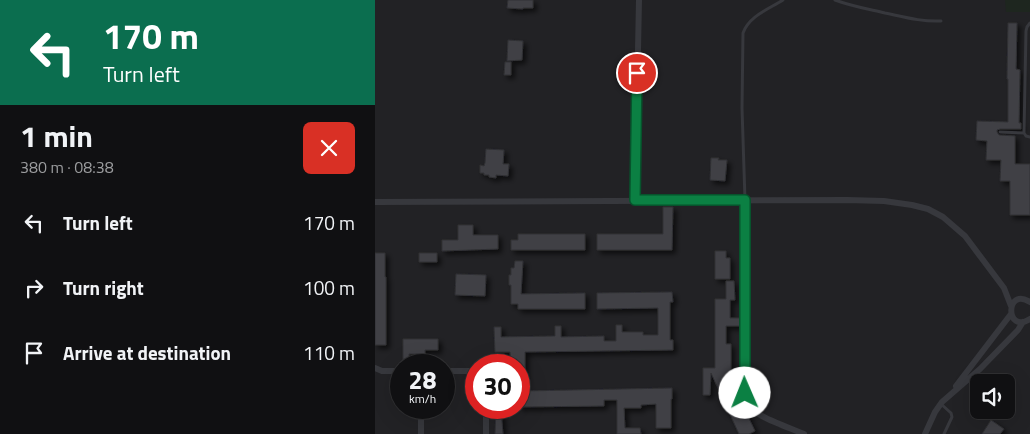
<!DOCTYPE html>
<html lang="en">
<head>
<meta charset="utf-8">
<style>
	:root { --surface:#101012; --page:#19191b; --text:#f1f3f6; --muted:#9c9d9f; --line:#303032 }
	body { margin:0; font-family:"Titillium Web",sans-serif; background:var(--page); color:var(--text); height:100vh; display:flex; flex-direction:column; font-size:19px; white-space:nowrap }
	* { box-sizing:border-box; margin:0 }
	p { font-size:16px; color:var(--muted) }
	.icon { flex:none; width:28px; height:28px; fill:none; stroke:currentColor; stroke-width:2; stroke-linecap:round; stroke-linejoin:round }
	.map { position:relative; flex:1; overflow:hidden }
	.details { display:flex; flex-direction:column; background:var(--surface); width:375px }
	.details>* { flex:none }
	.guide { background:#0b6e4f; color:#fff; overflow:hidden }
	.controls { position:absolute; left:595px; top:374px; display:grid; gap:10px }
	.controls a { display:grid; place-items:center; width:45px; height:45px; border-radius:8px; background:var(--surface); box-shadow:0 5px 20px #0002,0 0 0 1px var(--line); font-size:25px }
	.speed { position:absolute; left:15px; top:354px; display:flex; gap:10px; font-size:25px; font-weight:700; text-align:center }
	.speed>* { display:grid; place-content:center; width:65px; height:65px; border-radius:50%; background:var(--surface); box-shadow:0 5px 20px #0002,0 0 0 1px var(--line); line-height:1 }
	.speed small { font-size:12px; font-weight:400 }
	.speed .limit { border:8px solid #d22; background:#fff; color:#111 }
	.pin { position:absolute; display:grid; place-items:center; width:42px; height:42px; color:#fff; margin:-21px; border:2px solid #fff; border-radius:50%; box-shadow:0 1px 5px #0007 }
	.me { position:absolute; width:55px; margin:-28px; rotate:359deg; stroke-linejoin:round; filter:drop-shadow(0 0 4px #0008) }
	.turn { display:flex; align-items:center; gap:18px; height:105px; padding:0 20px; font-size:22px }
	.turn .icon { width:65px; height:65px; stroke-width:2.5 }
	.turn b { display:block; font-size:35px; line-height:42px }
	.round { display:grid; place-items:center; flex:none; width:52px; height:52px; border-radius:8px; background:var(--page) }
	.summary { display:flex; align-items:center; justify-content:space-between; height:85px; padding:0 20px }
	h1 { font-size:30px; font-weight:700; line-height:38px }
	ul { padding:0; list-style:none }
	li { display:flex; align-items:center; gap:15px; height:65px; padding:0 20px }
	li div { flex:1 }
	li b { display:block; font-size:19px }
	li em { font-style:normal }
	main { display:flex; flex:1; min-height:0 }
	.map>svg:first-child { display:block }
</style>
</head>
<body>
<main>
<section class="details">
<div class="guide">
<div class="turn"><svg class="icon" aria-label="left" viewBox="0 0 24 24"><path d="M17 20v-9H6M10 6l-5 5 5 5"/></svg><div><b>170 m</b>Turn left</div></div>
</div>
<div class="summary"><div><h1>1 min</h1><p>380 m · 08:38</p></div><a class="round" style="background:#d93025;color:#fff"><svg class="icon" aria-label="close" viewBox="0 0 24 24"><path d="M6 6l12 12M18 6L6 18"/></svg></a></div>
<ul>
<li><svg class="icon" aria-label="left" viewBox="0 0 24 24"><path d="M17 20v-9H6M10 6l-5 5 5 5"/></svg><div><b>Turn left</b></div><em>170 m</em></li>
<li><svg class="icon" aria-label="right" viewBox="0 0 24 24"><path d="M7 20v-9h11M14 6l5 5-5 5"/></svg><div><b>Turn right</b></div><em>100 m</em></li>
<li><svg class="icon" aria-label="arrive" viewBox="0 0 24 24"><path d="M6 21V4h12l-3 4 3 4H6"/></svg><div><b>Arrive at destination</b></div><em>110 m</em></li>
</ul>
</section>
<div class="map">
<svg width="655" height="434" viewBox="0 0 655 434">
	<defs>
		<filter id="shadow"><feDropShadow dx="3.5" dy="3.5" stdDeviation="2.5" flood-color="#0009"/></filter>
	</defs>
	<rect width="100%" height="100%" fill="#161618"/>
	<path fill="#222225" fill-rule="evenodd" d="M0,0H655V434H0ZM26,365H69V408H26ZM101,365H144V408H101ZM604,382H631V410H604Z"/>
	<path fill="#1e261f" d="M630,0H655V12H631Z"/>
	<path fill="#404145" stroke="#303034" filter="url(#shadow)" d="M133,0H158V8H148V9L132,8Z
		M633,23H642L641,69L645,70L644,123H646V129H625L622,130V132L624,135L640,136V164H655V215H635V181H625L626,160H611L612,141L601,140L602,121L633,122V79H632Z
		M133,40L148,41L147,60L132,61Z
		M130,62H136V75H129Z
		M111,149L129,150L128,164H134L133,176L121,175V178L114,177V175H109V173H105V165L109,166L110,163Z
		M336,158H344L343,160H352L350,181L335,180Z
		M288,207H298L297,250H222V234H288Z
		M83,225H98V235H123V249L67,251V240H83Z
		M143,234H210V250H136V240H143Z
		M340,251H351V258H355V279H340Z
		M0,253H10V277H11V345H0Z
		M44,253H62V262H44Z
		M140,261H148L146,294L210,293V309H143V304H136V285H134V275H136V268H139Z
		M81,274L111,275L110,296L80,295Z
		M351,281H359L360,300H355V318H365V326H351V344H356V379H365V387H359L380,431L374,434H364L336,373L335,395H328V368H340V299H351Z
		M297,292L298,302H295V340H298V350L150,352V391L297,388V399H296V428H281V404L266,405V408H249L250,428H265L266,434H242V400H229V406L144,407V365H136L135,352H120L119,327H126V337L180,336V326H186V337L229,336V341H241V325H247V332H268V335H283V308L222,309V293Z
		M28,339H63V350H50V354H34V361H28Z
		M121,410H126L128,434H120Z
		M616,420L629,429L625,434H607Z"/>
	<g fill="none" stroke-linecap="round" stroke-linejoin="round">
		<path stroke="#37383d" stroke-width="3" d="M460,0C476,6 493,9 510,13C529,17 547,22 566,21
			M655,23L652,27L651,31L649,133L651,136L655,137
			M625,132L649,133
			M370,200L367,108L368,33C374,16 394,9 408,0
			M566,404L576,413L577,417L569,434"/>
		<path stroke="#37383d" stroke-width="6" d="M260,200L264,0
			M370,200V387C372,410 382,415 402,423C411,427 420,430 429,434
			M0,202L472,200L509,201L537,205L553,209L568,217L590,236L629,288L636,306
			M655,302C630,286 630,335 655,319
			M0,368L7,371H26
			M69,371H93L101,373
			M581,386L636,314
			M46,434V408
			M111,434V408
			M550,434L560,412L567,402L605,369L643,330L648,322"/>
	</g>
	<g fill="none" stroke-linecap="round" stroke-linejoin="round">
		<g stroke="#07532c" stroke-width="12">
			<path id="route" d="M262,73L260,200H370V393"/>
		</g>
		<use href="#route" stroke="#0b8043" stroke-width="9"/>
	</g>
</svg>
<div class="controls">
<a><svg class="icon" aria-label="sound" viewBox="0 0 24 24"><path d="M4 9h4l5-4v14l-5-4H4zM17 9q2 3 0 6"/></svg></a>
</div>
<div class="speed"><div>28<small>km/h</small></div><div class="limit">30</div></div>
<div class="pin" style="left:262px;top:73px;background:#d93025"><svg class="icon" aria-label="arrive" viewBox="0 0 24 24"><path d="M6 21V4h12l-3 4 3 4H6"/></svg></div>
<svg class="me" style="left:370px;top:393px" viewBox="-20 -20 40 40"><circle r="19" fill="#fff"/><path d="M0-13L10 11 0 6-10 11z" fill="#0b8043"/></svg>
</div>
</main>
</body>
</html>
